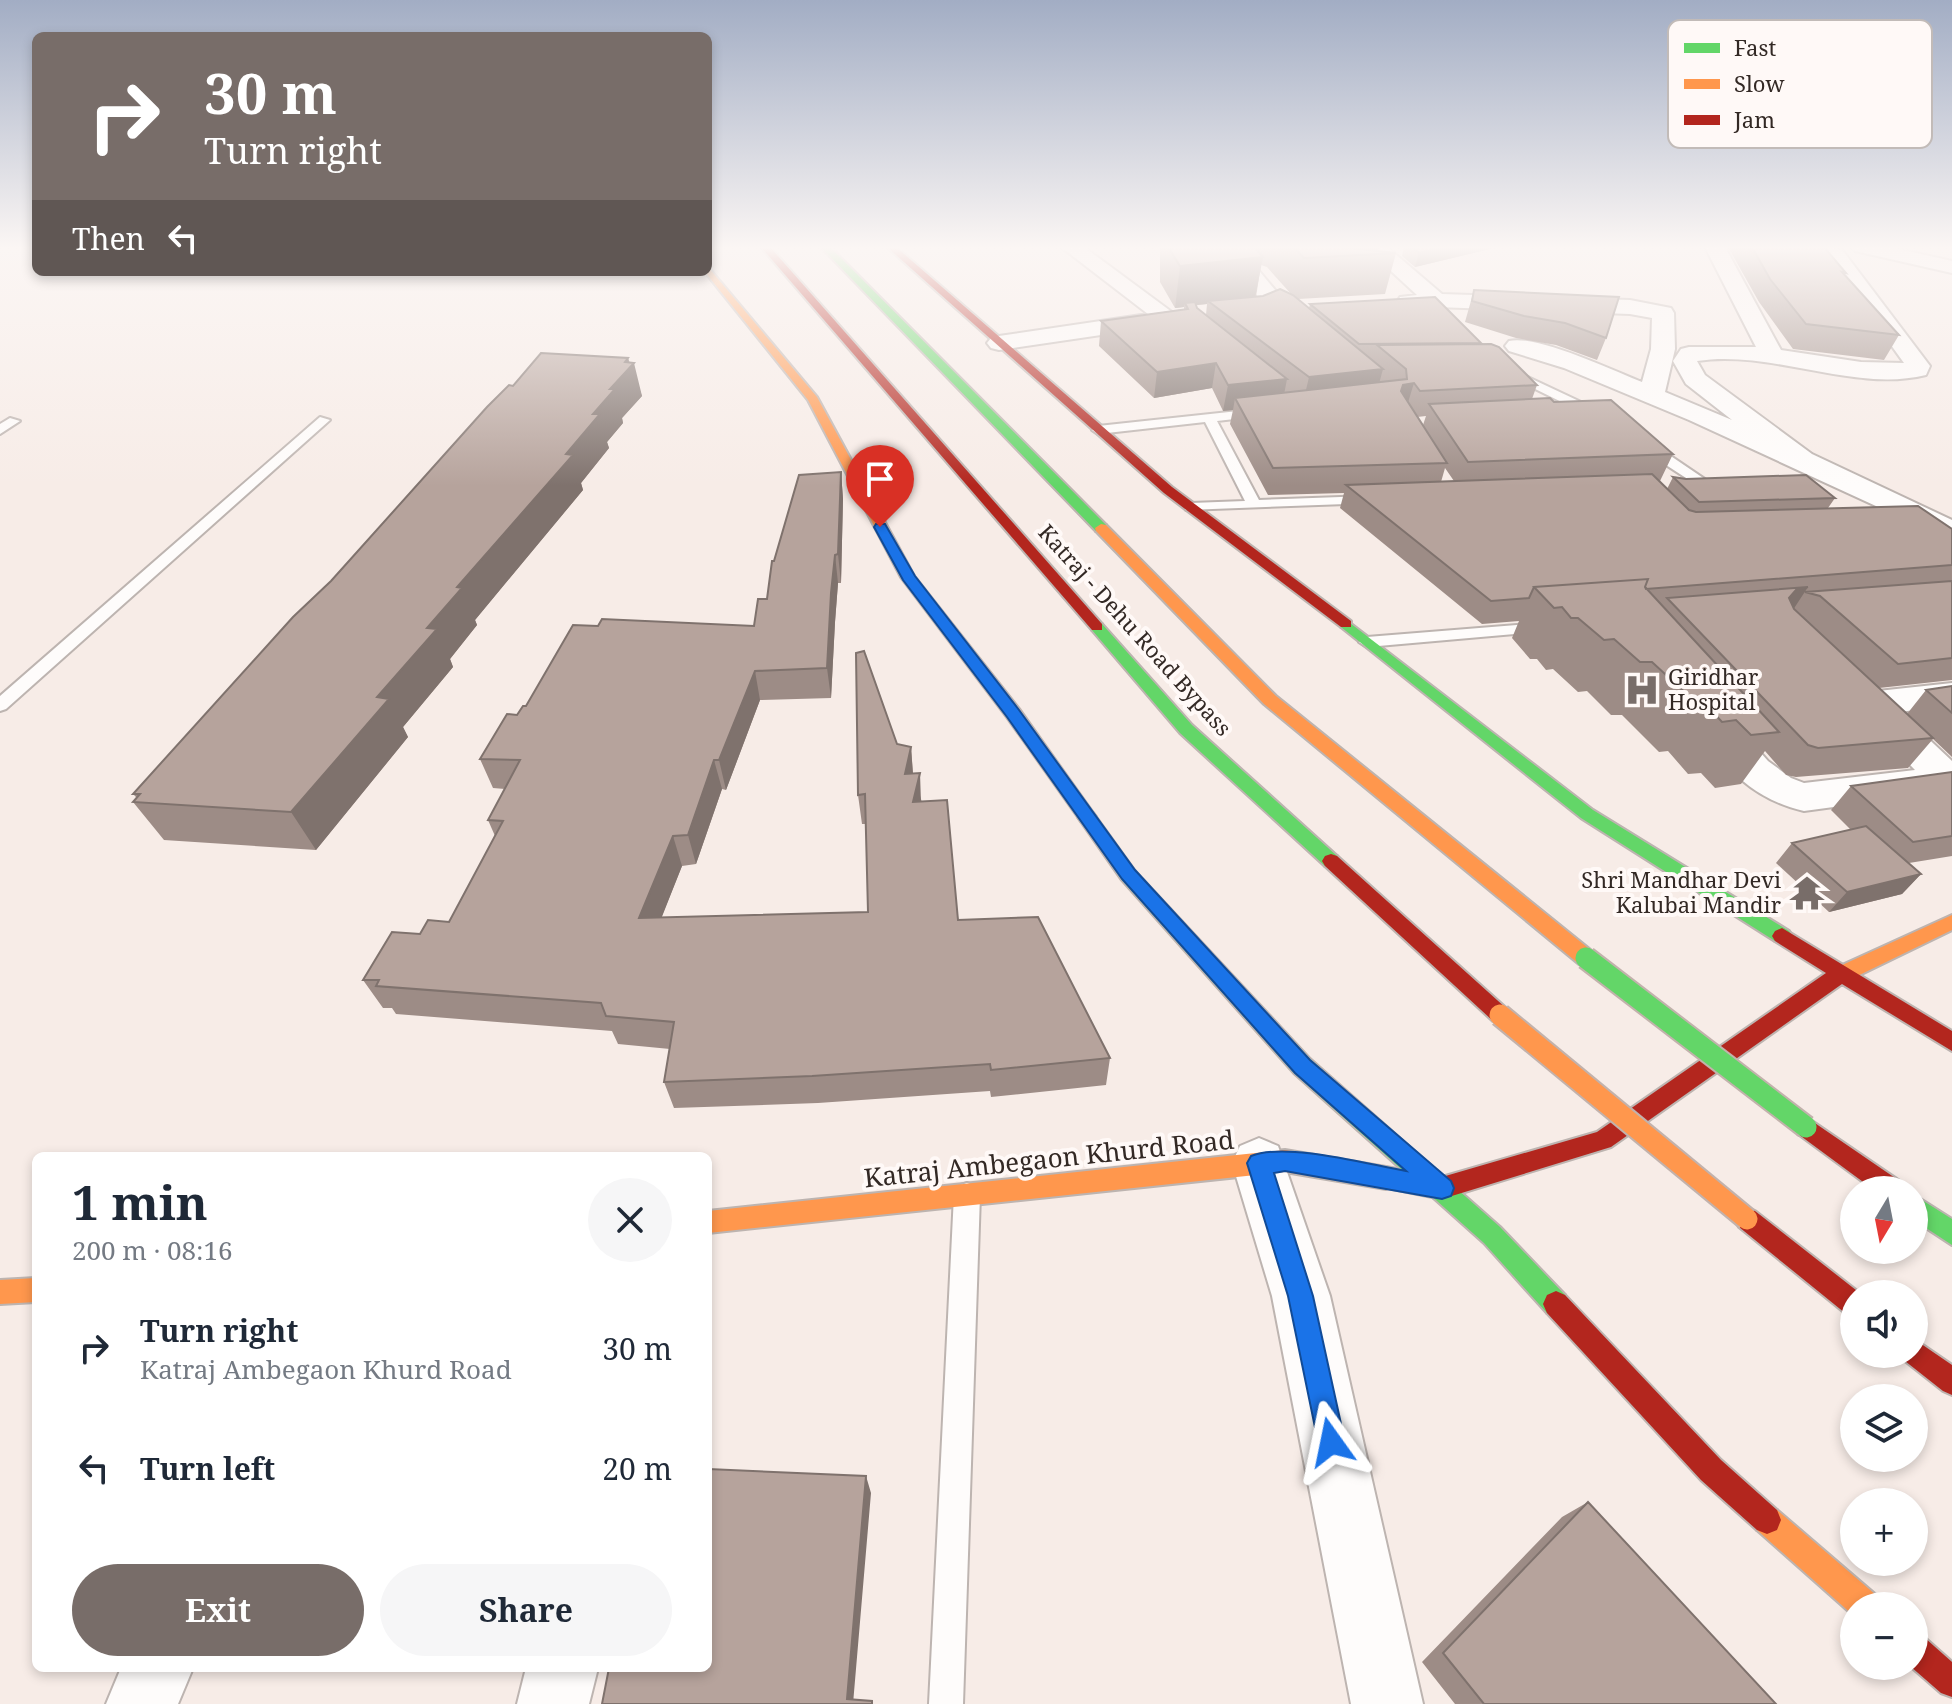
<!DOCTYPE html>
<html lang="en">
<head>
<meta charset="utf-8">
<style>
	:root { --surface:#fff; --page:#f6f6f7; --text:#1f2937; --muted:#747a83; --accent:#786d69 }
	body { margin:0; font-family:"Noto Serif",serif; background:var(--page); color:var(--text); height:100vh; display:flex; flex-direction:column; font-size:30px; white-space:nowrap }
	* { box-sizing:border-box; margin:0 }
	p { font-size:26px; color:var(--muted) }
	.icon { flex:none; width:44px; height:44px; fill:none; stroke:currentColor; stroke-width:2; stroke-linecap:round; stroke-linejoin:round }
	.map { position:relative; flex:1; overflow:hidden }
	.side { position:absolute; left:32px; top:1152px; width:680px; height:520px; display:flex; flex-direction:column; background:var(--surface); border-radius:12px; box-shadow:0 4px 12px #0003 }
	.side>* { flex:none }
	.top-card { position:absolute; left:32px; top:32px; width:680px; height:244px; border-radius:12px; box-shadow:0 4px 12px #0003; background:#786d69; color:#fff; overflow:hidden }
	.needle { width:52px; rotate:190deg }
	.fabs { position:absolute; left:1840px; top:1176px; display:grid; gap:16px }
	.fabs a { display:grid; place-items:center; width:88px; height:88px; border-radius:50%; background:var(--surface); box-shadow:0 4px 12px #0003; font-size:40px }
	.pin { position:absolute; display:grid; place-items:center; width:68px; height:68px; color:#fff; margin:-82px -34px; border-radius:50% 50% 50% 0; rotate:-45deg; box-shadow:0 0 8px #0007 }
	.pin .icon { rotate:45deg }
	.me { position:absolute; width:88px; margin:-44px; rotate:348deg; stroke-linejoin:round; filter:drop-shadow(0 0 6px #0008) }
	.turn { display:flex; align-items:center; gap:28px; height:168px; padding:0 40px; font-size:36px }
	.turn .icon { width:104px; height:104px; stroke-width:2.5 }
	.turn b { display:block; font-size:56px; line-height:68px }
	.then { display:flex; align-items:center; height:76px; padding:0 40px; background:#0003; gap:16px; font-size:30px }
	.round { display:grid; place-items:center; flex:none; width:84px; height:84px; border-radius:42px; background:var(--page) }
	.head { display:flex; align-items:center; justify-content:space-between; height:136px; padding:0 40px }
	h1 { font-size:48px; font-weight:700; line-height:60px }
	.action { display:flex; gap:16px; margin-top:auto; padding:16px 40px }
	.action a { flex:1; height:92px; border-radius:48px; background:var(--accent); color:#fff; font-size:32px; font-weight:700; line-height:92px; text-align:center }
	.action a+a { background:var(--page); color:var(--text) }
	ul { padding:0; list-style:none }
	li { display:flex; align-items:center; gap:24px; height:120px; padding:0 40px }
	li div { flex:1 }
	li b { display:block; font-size:30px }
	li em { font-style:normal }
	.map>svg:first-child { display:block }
</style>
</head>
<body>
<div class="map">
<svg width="1952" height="1704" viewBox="0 0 1952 1704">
	<rect width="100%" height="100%" fill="#f7ece7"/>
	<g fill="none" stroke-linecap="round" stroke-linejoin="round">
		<g stroke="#bdb4b0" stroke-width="4">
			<path id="lane" d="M1511,369L1598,410L1600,413L1590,416L1507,375L1505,373Z
				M1257,409L1261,410V416L1217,421L1259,500L1369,496L1374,497V503L1186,510L1184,507L1191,503L1245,501L1205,422L1098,434L1092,430L1098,426Z
				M320,417L330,420L6,709L0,711V696Z
				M10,418L20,421L0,434V424Z
				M1643,444H1653L1715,486L1703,489L1643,450Z
				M1543,623L1549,625V631L1367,647L1359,642L1367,637Z
				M967,1183L976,1186L980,1195L963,1704H929L954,1195L958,1186Z"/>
		</g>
		<g stroke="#bdb4b0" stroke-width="4">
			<path id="street" d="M1061,247H1084L1180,318L1177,323L1169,325L999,350L991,348L987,343L991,338L999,336L1148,314Z
				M1218,247H1239L1281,297L1276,310L1258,317L1216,318L1213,313L1216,308L1253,304L1259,298Z
				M1365,247H1387L1442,294L1630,300L1671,308L1674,313L1675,349L1665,392L1732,420L1686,384L1673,361L1681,349L1689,347H1756L1705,247H1725L1781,350L1861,362L1904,363L1829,259L1803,251L1800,247H1831L1843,251L1930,366L1926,375C1853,393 1771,349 1697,361L1705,375L1812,454L1952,520V541L1689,420L1564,368L1509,351L1505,346L1509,341C1536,334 1614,371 1642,382L1651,349L1652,318L1630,314L1436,307L1408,309L1397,302L1400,297L1417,295Z
				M1852,247H1890L1952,261V273L1855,251Z
				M1855,679L1868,682L1878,691L1952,683V705L1900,712L1952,761V791L1804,811C1753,799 1725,769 1697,726L1703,717L1716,714L1729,717L1768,761L1791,778L1804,783L1915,770L1837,690L1842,682Z
				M1259,1138L1278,1146L1330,1296L1423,1704H1351L1272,1296L1232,1163L1240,1146Z
				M121,1668H193L178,1704H106Z
				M526,1668H598L589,1704H517Z"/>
		</g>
		<g stroke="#bdb4b0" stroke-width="4">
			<path id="fast" d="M821,247H830L1106,525V531H1096Z
				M1346,620L1593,810L1789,931L1792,936L1789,941H1775L1581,818L1341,627V621Z
				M1097,623L1102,624L1192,725L1337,856L1340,861L1337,866H1325L1180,733L1092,630V624Z
				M1087,811L1093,813L1134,870L1310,1059L1500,1227L1565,1295L1569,1304L1565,1313L1556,1317L1547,1313L1484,1243L1294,1073L1122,880L1078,817Z
				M1914,1195L1952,1219V1245L1914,1220Z"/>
		</g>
		<g stroke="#bdb4b0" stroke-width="4">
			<path id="slow" d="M708,267L817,397L914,576L1019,709L1093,813L1096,817L1093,821H1081L1007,717L901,577L808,400L705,272H708Z
				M1101,524L1106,525L1276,696L1593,952L1596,958L1593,964L1586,966L1579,964L1264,704L1096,531L1095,528Z
				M1952,915V930L1843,983L1836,985L1829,983L1826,977L1829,971Z
				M1285,1150L1386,1167L1394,1170L1398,1178L1394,1186L1386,1189L1285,1172L708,1233V1211Z
				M36,1278V1302L0,1304V1280Z
				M1767,1506L1777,1510L1876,1595L1880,1606H1854V1616L1757,1530L1753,1520L1757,1510Z"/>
		</g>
		<g stroke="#bdb4b0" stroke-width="4">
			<path id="jam" d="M761,247H770L1102,624V630H1092Z
				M887,247H896L1172,487L1351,621V627H1341L1164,493Z
				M1331,854L1337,856L1507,1009L1510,1015L1507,1021L1500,1024L1493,1021L1325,866L1322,861L1325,856Z
				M1782,928L1952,1031V1051L1842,984L1611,1147L1442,1199L1378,1186L1374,1178L1378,1170L1386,1167L1442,1177L1597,1132L1826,973L1775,941L1772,936L1775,931Z
				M1806,1117L1901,1182L1905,1190H1874L1798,1134L1795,1127L1798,1120Z
				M1747,1208L1755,1211L1861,1294H1854V1317L1845,1313L1739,1227L1735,1219L1739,1211Z
				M1556,1291L1565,1295L1721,1460L1777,1510L1781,1520L1777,1530L1767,1534L1757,1530L1701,1480L1547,1313L1543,1304L1547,1295Z
				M1914,1339L1952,1365V1395L1943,1391L1905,1361L1902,1354H1914Z
				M1914,1634L1925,1638L1952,1662V1697L1941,1693L1910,1666H1914Z"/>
		</g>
		<use href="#lane" fill="#fefcfb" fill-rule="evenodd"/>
		<use href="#street" fill="#fefcfb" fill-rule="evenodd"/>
		<use href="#fast" fill="#63d668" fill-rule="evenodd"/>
		<use href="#slow" fill="#ff974d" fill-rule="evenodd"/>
		<use href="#jam" fill="#b3261e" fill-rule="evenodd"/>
		<g stroke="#c2b2ac" stroke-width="25" stroke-linecap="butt">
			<path id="fast-bridge" d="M1586,958L1806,1127"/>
		</g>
		<g stroke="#c2b2ac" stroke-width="25" stroke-linecap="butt">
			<path id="slow-bridge" d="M1500,1015L1747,1219"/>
		</g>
		<use href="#fast-bridge" stroke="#63d668" stroke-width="21"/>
		<use href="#slow-bridge" stroke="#ff974d" stroke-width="21"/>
	</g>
	<path fill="#9d8c86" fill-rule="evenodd" d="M1160,247H1379L1378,251L1396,253L1385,294L1298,299L1309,308L1310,304L1481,343L1480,344L1537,385L1532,399L1554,402L1673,454L1660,481L1667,489L1673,477L1835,498L1828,508L1952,529V680L1879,688L1907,714L1926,690L1952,686V757L1933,739L1908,768L1796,777L1786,775L1765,751L1741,784L1715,788L1701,773L1688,774L1668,751L1659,752L1622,715H1611L1587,691L1578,692L1553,669L1546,670L1537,659H1530L1512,638L1519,621L1482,624L1340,508L1344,493L1268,495L1230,424L1233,410L1223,411L1212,388L1154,398L1099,346L1101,321L1184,309V307L1175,308L1160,282ZM1261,265L1267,267L1291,294L1256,297ZM1207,304L1206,315L1197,308L1196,305ZM1426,416L1423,425L1417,417ZM1445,468L1454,481L1441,482Z
		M1404,247H1498L1415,267L1402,256Z
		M1728,247H1824L1846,273L1844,275L1899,335L1884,360L1793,349L1759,302Z
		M1474,290L1606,338L1597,360L1556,345L1516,338L1465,322Z
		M628,358L642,396L622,418L623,423L607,442L609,448L581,483L583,490L475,620L477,625L450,659L453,667L403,727L408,737L316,850L164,840L133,802L137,798L133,794L513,386Z
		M841,472L843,499L841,583H838L835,622L831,698L760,700L726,790L722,789L696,864L682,866L661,918L868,912L866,824H862L858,795L897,744L911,747L913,773L958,920L1110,1058L1106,1085L991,1097L990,1091L818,1103L674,1108L664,1082L670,1049L618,1044L612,1031L396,1014L392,1008H383L363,980L420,934L449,922L495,836L488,820L505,789L493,788L480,759L517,715L598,626H754L767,599L774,561Z
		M1952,772V856L1909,863L1921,874L1902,894L1829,912L1776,863L1792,843L1851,830L1831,810L1851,786Z
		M1588,1502L1776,1704H1455L1422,1662L1562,1517Z"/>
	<path fill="#7f726d" d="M1342,247H1379L1377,254Z
		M1445,247H1498L1415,267L1419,253Z
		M1263,257L1255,298L1208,301L1207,304L1186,306L1185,303L1184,307L1175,308L1180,266Z
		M628,358L630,367L634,363L642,396L622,418L623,423L607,442L609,448L581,483L583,490L475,620L477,625L450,659L453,667L403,727L408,737L316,850L291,812L377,697L457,587L566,454L610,389Z
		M1216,363L1212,388L1154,398L1157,372Z
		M1383,369L1376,395L1303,403L1309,377Z
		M1287,379L1282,405L1235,398L1233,410L1223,411L1228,385Z
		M1414,383L1406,409L1396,410L1403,385Z
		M841,472L843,499L841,583L838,554Z
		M835,555L838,583L835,622L831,698L827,668L831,593Z
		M1808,587L1789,616V598L1796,590Z
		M755,671L760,700L726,790L719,760Z
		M911,747L913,776L905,774Z
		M714,760L722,789L696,864L688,835Z
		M920,773L921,803L913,802Z
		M673,836L682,866L650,947L639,918Z
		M1921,874L1902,894L1829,912L1847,892Z
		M866,1476L871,1493L853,1704L847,1699Z"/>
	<path fill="#b6a39c" stroke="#7f726d" stroke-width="2" d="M1168,247H1254L1263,257L1180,266Z
		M1294,247H1342L1396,253L1304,258Z
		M1412,247H1445L1419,253Z
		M1752,247H1824L1846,273L1842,272L1899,335L1806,324L1770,279Z
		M1280,289L1293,295L1383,369L1309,377L1208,301L1263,296Z
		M1474,290L1619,297L1606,338L1565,323L1524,316L1472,301Z
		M1435,297L1481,343L1359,344L1310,304Z
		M1195,302L1197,308L1287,379L1228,385L1216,363L1157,372L1101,321L1188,309L1185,303Z
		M1491,344L1499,347L1537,385L1420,391L1414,383L1403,385L1401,391L1447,463L1273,468L1235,398L1407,379L1406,369L1377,345Z
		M541,353L628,358L625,362L634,363L610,389H615L593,414H600L566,454L573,455L457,587L462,588L427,628L437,629L377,697L389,699L291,812L133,802L140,794H133L293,617L331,581L487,407L509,385L513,386Z
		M1550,398L1554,402L1611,400L1673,454L1468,462L1429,404Z
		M841,472L838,554L835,555L831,593L827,668L755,671L719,760H714L688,835L673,836L639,918L868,912L865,794L858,795L856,653L864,651L897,744L911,747L905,774L920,773L913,802L947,800L958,920L1038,917L1110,1058L991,1070L990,1064L812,1076L664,1082L674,1022L606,1016L601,1003L376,986L379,980H363L392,932L420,934L428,920L449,922L503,821L488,820L520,760L480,759L507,714L517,715L523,706H526L573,625L598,626L602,619L754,626L758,599H767L772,561H774L799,475Z
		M1652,474L1689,510L1696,512L1918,506L1952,529V565L1646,589L1645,587L1648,579L1534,587L1529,598L1491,601L1346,485Z
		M1806,475L1835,498L1699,502L1673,477L1686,479Z
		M1648,579L1645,587L1779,732L1751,735L1736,720L1722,722L1701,699H1692L1652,662H1640L1614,639L1604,640L1578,618H1571L1562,607L1554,608L1534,587Z
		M1952,581V658L1898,664L1820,596L1805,592Z
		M1808,587L1796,590L1789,598L1794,609L1933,738L1818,748L1808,745L1667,598Z
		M1952,686V713L1926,690Z
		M1952,772V836L1913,842L1851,786Z
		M1866,826L1921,874L1847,892L1792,843Z
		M708,1469L866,1476L847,1699L872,1701V1704H602L609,1668H708Z
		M1588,1502L1776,1704H1484L1443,1653Z"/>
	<linearGradient id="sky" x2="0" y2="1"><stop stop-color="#a2adc4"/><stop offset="0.51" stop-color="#fbf6f4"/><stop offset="1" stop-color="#fbf6f4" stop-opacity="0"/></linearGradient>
	<rect width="1952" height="486" fill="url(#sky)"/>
	<path fill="#1a73e8" stroke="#114b97" stroke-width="2" d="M876,524H885L915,576L1019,710L1135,870L1310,1060L1451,1181L1454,1188L1451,1196L1442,1199L1285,1171L1274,1173L1313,1296L1345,1442L1341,1452L1331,1456L1322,1452L1318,1442L1288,1296L1247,1163L1251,1156C1287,1142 1366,1164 1406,1171L1295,1073L1122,879L1007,717L903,580L874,527Z"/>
	<defs>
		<g id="hospital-bare" transform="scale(2.76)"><path d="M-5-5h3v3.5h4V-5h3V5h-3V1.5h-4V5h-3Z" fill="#786d69" stroke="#fff9f7" stroke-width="2.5" paint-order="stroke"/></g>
		<g id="temple-bare" transform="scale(2.76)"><path d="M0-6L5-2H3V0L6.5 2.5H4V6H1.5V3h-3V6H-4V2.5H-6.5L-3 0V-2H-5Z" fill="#786d69" stroke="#fff9f7" stroke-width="2.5" paint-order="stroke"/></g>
	</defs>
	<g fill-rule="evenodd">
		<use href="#hospital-bare" x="1642" y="690"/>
		<use href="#temple-bare" x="1807" y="893"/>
	</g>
	<g text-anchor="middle" stroke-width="8" stroke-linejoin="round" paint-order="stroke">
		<g font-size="22" fill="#332925" stroke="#fff9f7">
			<text transform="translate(1135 630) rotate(48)" y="8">Katraj - Dehu Road Bypass</text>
		</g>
		<g font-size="22" fill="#332925" stroke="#fff9f7" text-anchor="start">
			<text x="1668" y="685">Giridhar<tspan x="1668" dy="25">Hospital</tspan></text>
			<text x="1781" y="888" text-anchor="end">Shri Mandhar Devi<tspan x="1781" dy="25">Kalubai Mandir</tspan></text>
		</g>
		<g font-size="26" fill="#332925" stroke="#fff9f7">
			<text transform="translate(1049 1159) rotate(-6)" y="9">Katraj Ambegaon Khurd Road</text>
		</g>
	</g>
	<rect x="1668" y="20" width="264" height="128" rx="12" fill="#fff9f7" stroke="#c2bbb8" stroke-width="2"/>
	<rect x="1684" y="43" width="36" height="10" fill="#63d668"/>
	<rect x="1684" y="79" width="36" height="10" fill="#ff974d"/>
	<rect x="1684" y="115" width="36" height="10" fill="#b3261e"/>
	<g font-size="22" fill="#332925">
		<text x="1734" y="56">Fast</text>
		<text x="1734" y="92">Slow</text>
		<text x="1734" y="128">Jam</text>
	</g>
</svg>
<div class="fabs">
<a><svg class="needle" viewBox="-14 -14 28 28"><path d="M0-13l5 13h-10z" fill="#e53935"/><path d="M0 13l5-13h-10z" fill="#747a83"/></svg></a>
<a><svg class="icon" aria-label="sound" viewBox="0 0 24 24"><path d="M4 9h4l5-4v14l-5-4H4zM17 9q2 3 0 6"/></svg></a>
<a><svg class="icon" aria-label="layers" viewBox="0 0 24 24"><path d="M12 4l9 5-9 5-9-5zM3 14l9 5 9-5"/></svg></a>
<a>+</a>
<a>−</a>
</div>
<div class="pin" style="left:880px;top:527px;background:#d93025"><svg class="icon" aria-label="arrive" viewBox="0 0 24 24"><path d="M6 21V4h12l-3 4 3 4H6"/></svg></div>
<svg class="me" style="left:1331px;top:1442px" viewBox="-20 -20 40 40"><path d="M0-17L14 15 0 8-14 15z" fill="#1a73e8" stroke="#fff" stroke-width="4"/></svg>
<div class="top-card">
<div class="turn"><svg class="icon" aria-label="right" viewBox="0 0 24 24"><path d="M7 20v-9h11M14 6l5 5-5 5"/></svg><div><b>30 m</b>Turn right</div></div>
<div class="then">Then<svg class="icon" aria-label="left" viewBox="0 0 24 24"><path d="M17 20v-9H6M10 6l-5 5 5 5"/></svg></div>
</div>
<section class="side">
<div class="head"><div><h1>1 min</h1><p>200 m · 08:16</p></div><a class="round"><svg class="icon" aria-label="close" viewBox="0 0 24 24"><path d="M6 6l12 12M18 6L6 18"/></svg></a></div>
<ul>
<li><svg class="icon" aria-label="right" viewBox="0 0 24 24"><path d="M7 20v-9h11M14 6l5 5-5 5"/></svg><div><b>Turn right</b><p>Katraj Ambegaon Khurd Road</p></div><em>30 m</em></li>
<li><svg class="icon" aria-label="left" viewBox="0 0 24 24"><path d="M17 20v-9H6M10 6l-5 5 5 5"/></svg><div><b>Turn left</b></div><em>20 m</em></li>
</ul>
<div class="action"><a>Exit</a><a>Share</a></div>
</section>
</div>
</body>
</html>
